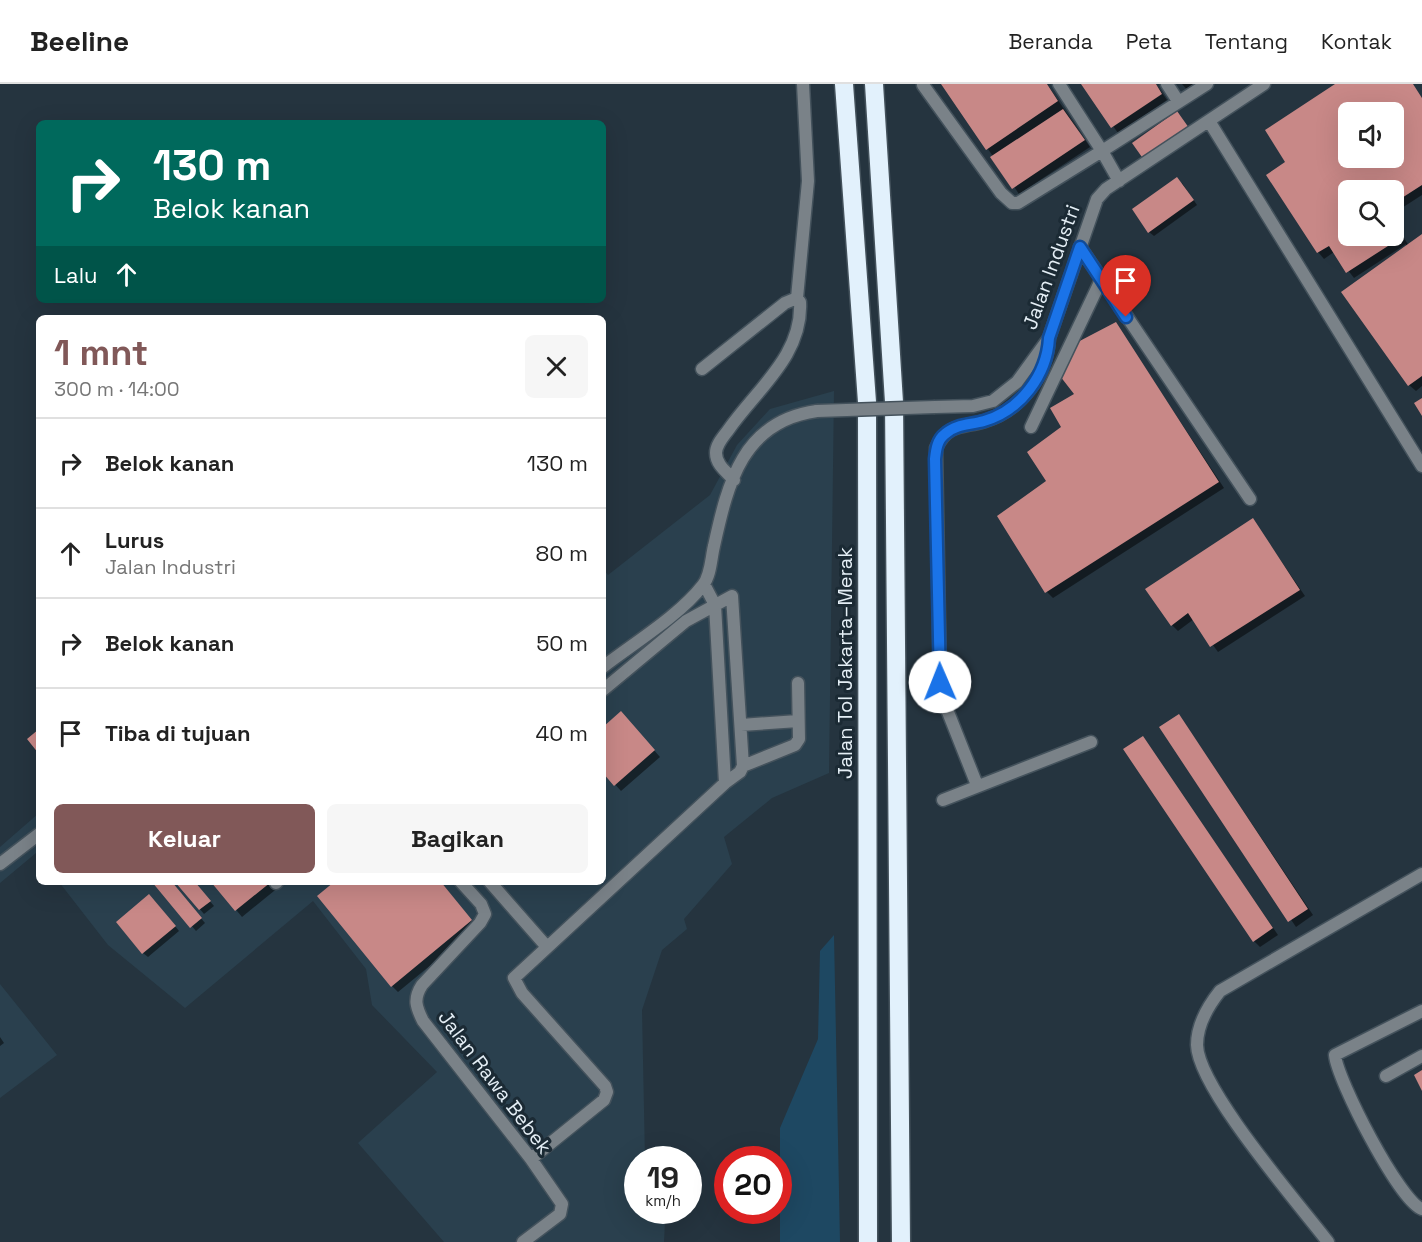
<!DOCTYPE html>
<html lang="id">
<head>
<meta charset="utf-8">
<style>
	:root { --surface:#fff; --page:#f6f6f6; --text:#222; --muted:#767676; --line:#e0e0e0; --accent:#815858 }
	body { margin:0; font-family:"Space Grotesk",sans-serif; background:var(--page); color:var(--text); height:100vh; display:flex; flex-direction:column; font-size:22px; white-space:nowrap }
	* { box-sizing:border-box; margin:0 }
	p { font-size:20px; color:var(--muted) }
	.icon { flex:none; width:33px; height:33px; fill:none; stroke:currentColor; stroke-width:2; stroke-linecap:round; stroke-linejoin:round }
	.map { position:relative; flex:1; overflow:hidden }
	.details { position:absolute; left:36px; top:231px; width:570px; height:570px; display:flex; flex-direction:column; background:var(--surface); border-radius:9px; box-shadow:0 6px 24px #0002 }
	.details>* { flex:none }
	.guide { position:absolute; left:36px; top:36px; width:570px; height:183px; border-radius:9px; box-shadow:0 6px 24px #0002; background:#00695c; color:#fff; overflow:hidden }
	.buttons { position:absolute; left:1338px; top:18px; display:grid; gap:12px }
	.buttons a { display:grid; place-items:center; width:66px; height:66px; border-radius:9px; background:var(--surface); box-shadow:0 6px 24px #0002; font-size:30px }
	.speed { position:absolute; left:624px; top:1062px; display:flex; gap:12px; font-size:30px; font-weight:700; text-align:center }
	.speed>* { display:grid; place-content:center; width:78px; height:78px; border-radius:50%; background:var(--surface); box-shadow:0 6px 24px #0002; line-height:1 }
	.speed small { font-size:15px; font-weight:400 }
	.speed .limit { border:9px solid #d22; background:#fff; color:#111 }
	.pin { position:absolute; display:grid; place-items:center; width:51px; height:51px; color:#fff; margin:-62px -26px; border-radius:50% 50% 50% 0; rotate:-45deg; box-shadow:0 0 6px #0007 }
	.pin .icon { rotate:45deg }
	.me { position:absolute; width:66px; margin:-33px; rotate:359deg; stroke-linejoin:round; filter:drop-shadow(0 0 4px #0008) }
	.turn { display:flex; align-items:center; gap:21px; height:126px; padding:0 18px; font-size:27px }
	.turn .icon { width:78px; height:78px; stroke-width:2.5 }
	.turn b { display:block; font-size:42px; line-height:51px }
	.then { display:flex; align-items:center; height:57px; padding:0 18px; background:#0003; gap:12px; font-size:22px }
	.round { display:grid; place-items:center; flex:none; width:63px; height:63px; border-radius:9px; background:var(--page) }
	.summary { display:flex; align-items:center; justify-content:space-between; height:102px; padding:0 18px }
	h1 { font-size:36px; font-weight:700; line-height:45px; color:var(--accent) }
	.action { display:flex; gap:12px; margin-top:auto; padding:12px 18px }
	.action a { flex:1; height:69px; border-radius:9px; background:var(--accent); color:#fff; font-size:24px; font-weight:700; line-height:69px; text-align:center }
	.action a+a { background:var(--page); color:var(--text) }
	ul { padding:0; list-style:none }
	li { display:flex; align-items:center; gap:18px; height:90px; padding:0 18px; border-top:2px solid var(--line) }
	li div { flex:1 }
	li b { display:block; font-size:22px }
	li em { font-style:normal }
	header { display:flex; align-items:center; gap:36px; box-sizing:border-box; height:84px; padding:0 30px; background:var(--surface); border-bottom:2px solid var(--line) }
	header strong { font-size:28px }
	nav { display:flex; gap:33px; margin-inline-start:auto; font-size:21px }
	.map>svg:first-child { display:block }
</style>
</head>
<body>
<header>
<strong>Beeline</strong>
<nav><a>Beranda</a><a>Peta</a><a>Tentang</a><a>Kontak</a></nav>
</header>
<div class="map">
<svg width="1422" height="1158" viewBox="0 0 1422 1158">
	<rect width="100%" height="100%" fill="#25343f"/>
	<path fill="#2a404e" d="M834,307L829,689L772,714L724,753L732,780L684,835L687,845L662,866L642,926L645,1075L638,1076V1126L661,1127L665,1137L664,1158H444L358,1059L437,988L372,921L366,885L313,817L185,924L108,861L59,798H603V485L608,491L710,411L737,361L770,325Z
		M39,729V772L36,769L0,799V763Z
		M0,900L57,971L0,1014Z"/>
	<path fill="#1e4862" d="M834,851L840,1158H780V1044L818,955L820,867Z"/>
	<path fill="#0007" fill-rule="evenodd" d="M943,0H1047L1090,63L1019,110Z
		M1083,0H1156L1167,16L1118,49Z
		M1182,0H1201L1189,8Z
		M1338,0H1412L1422,14V111L1394,129V106H1348V152H1394V138L1409,162L1422,152V302L1416,307L1409,301L1406,160L1354,194L1334,168L1324,175L1318,168L1268,92L1287,79ZM1348,28H1394V74H1348Z
		M1182,99L1197,121L1154,152L1149,148Z
		M1116,240L1224,404L1053,514L1047,508L1048,397L1076,311Z
		M1253,436L1305,512L1218,568L1194,535L1178,547L1172,541Z
		M1179,631L1313,831L1296,843L1161,643Z
		M627,635L660,673L621,707L603,687V645Z
		M1143,654L1278,851L1260,863L1254,857Z
		M154,798H171L205,839L196,847Z
		M177,798H194L214,822L204,830Z
		M213,798H285L242,833Z
		M336,798H441L477,843L398,908L392,902Z
		M154,816L179,847L148,873L143,869Z
		M0,953L4,959L0,962Z"/>
	<path fill="#c88887" fill-rule="evenodd" d="M941,0H1047L1058,17L986,66Z
		M1081,0H1156L1162,10L1111,44Z
		M1335,0H1413L1422,14V101L1394,119V106H1348V152H1394V140L1402,153L1346,189L1329,162L1317,169L1266,91L1285,78L1265,46ZM1348,28H1394V74H1348Z
		M1063,25L1085,56L1012,105L990,73Z
		M1177,27L1189,44L1144,76L1132,59Z
		M1177,93L1194,116L1148,149L1132,125Z
		M1422,150V292L1408,302L1341,208Z
		M1116,238L1219,398L1045,509L997,432L1046,397L1027,368L1061,343L1050,324L1074,310L1060,292L1072,261Z
		M1422,314V332L1414,319Z
		M1253,434L1300,506L1210,563L1188,529L1171,542L1145,505Z
		M621,627L655,666L614,702L603,689V643Z
		M1179,630L1308,825L1288,838L1159,643Z
		M39,645V670L27,655Z
		M1143,652L1273,844L1253,858L1123,665Z
		M152,798H172L202,834L190,844Z
		M175,798H195L211,817L199,826Z
		M211,798H271L235,827Z
		M334,798H441L472,836L391,903L317,812Z
		M149,810L176,842L142,870L116,838Z
		M1422,986V1007L1414,991Z"/>
	<g fill="none" stroke-linecap="round" stroke-linejoin="round">
		<g stroke="#44525c" stroke-width="15">
			<path id="minor" d="M1167,0L1178,17
				M923,1L1001,109L1012,119H1018L1102,67L1059,0
				M1209,37L1422,382
				M1119,97L1102,67L1207,0
				M1080,163L1250,415
				M797,214L808,97L803,0
				M702,285L785,219L797,214L800,218C803,271 757,305 729,345C724,352 716,360 716,369C716,381 727,388 734,396
				M935,323L973,322L993,317L1017,298L1049,254L1097,115L1106,105L1264,0
				M1031,343L1101,196
				M603,583C634,559 679,532 703,501C711,491 711,474 714,462C728,398 743,337 817,327
				M603,606L686,537L732,512L743,682L740,688L725,699
				M741,641L798,637
				M743,682L795,661L799,655L798,599
				M977,701L946,623L940,598L936,364C948,339 962,344 985,337C1021,326 1047,291 1049,254
				M943,716L1091,658
				M0,780L39,750
				M461,798L481,820L485,830L480,839L422,901C413,915 416,923 423,937L531,1075L562,1120L560,1130L523,1158
				M490,798L547,863
				M276,799L277,798
				M1422,927L1335,971C1337,996 1400,1118 1422,1125
				M1386,992L1422,972
				M531,1075L604,1016L607,1008L605,1002L522,909L514,894L725,699L715,521L704,500
				M1328,1158C1298,1119 1198,1004 1197,961C1197,940 1208,922 1220,907L1422,790"/>
		</g>
		<g stroke="#44525c" stroke-width="21">
			<path id="highway" d="M844,0L867,318L868,1158
				M874,0L894,318L901,1158"/>
		</g>
		<use href="#minor" stroke="#7a8288" stroke-width="12"/>
		<use href="#highway" stroke="#e2f1fc" stroke-width="18"/>
		<g stroke="#44525c" stroke-width="15" stroke-linecap="butt">
			<path id="minor-bridge" d="M817,327L935,323"/>
		</g>
		<use href="#minor-bridge" stroke="#7a8288" stroke-width="12"/>
	</g>
	<g fill="none" stroke-linecap="round" stroke-linejoin="round">
		<g stroke="#114b97" stroke-width="15">
			<path id="route" d="M940,598L935,375C936,366 937,356 945,350C956,340 970,341 984,337C1020,327 1047,291 1049,254L1080,163L1126,233"/>
		</g>
		<use href="#route" stroke="#1a73e8" stroke-width="10"/>
	</g>
	<g text-anchor="middle" stroke-width="6" stroke-linejoin="round" paint-order="stroke">
		<g font-size="20" fill="#e4eef5" stroke="#1b2a34">
			<text transform="translate(1051 183) rotate(-70)" y="7">Jalan Industri</text>
			<text transform="translate(845 579) rotate(-90)" y="7">Jalan Tol Jakarta–Merak</text>
			<text transform="translate(495 998) rotate(53)" y="7">Jalan Rawa Bebek</text>
		</g>
	</g>
</svg>
<div class="buttons">
<a><svg class="icon" aria-label="sound" viewBox="0 0 24 24"><path d="M4 9h4l5-4v14l-5-4H4zM17 9q2 3 0 6"/></svg></a>
<a><svg class="icon" aria-label="search" viewBox="0 0 24 24"><circle cx="10" cy="10" r="6"/><path d="M15 15l6 6"/></svg></a>
</div>
<div class="speed"><div>19<small>km/h</small></div><div class="limit">20</div></div>
<div class="pin" style="left:1126px;top:233px;background:#d93025"><svg class="icon" aria-label="arrive" viewBox="0 0 24 24"><path d="M6 21V4h12l-3 4 3 4H6"/></svg></div>
<svg class="me" style="left:940px;top:598px" viewBox="-20 -20 40 40"><circle r="19" fill="#fff"/><path d="M0-13L10 11 0 6-10 11z" fill="#1a73e8"/></svg>
<div class="guide">
<div class="turn"><svg class="icon" aria-label="right" viewBox="0 0 24 24"><path d="M7 20v-9h11M14 6l5 5-5 5"/></svg><div><b>130 m</b>Belok kanan</div></div>
<div class="then">Lalu<svg class="icon" aria-label="ahead" viewBox="0 0 24 24"><path d="M12 20V5M6 11l6-6 6 6"/></svg></div>
</div>
<section class="details">
<div class="summary"><div><h1>1 mnt</h1><p>300 m · 14:00</p></div><a class="round"><svg class="icon" aria-label="close" viewBox="0 0 24 24"><path d="M6 6l12 12M18 6L6 18"/></svg></a></div>
<ul>
<li><svg class="icon" aria-label="right" viewBox="0 0 24 24"><path d="M7 20v-9h11M14 6l5 5-5 5"/></svg><div><b>Belok kanan</b></div><em>130 m</em></li>
<li><svg class="icon" aria-label="ahead" viewBox="0 0 24 24"><path d="M12 20V5M6 11l6-6 6 6"/></svg><div><b>Lurus</b><p>Jalan Industri</p></div><em>80 m</em></li>
<li><svg class="icon" aria-label="right" viewBox="0 0 24 24"><path d="M7 20v-9h11M14 6l5 5-5 5"/></svg><div><b>Belok kanan</b></div><em>50 m</em></li>
<li><svg class="icon" aria-label="arrive" viewBox="0 0 24 24"><path d="M6 21V4h12l-3 4 3 4H6"/></svg><div><b>Tiba di tujuan</b></div><em>40 m</em></li>
</ul>
<div class="action"><a>Keluar</a><a>Bagikan</a></div>
</section>
</div>
</body>
</html>
